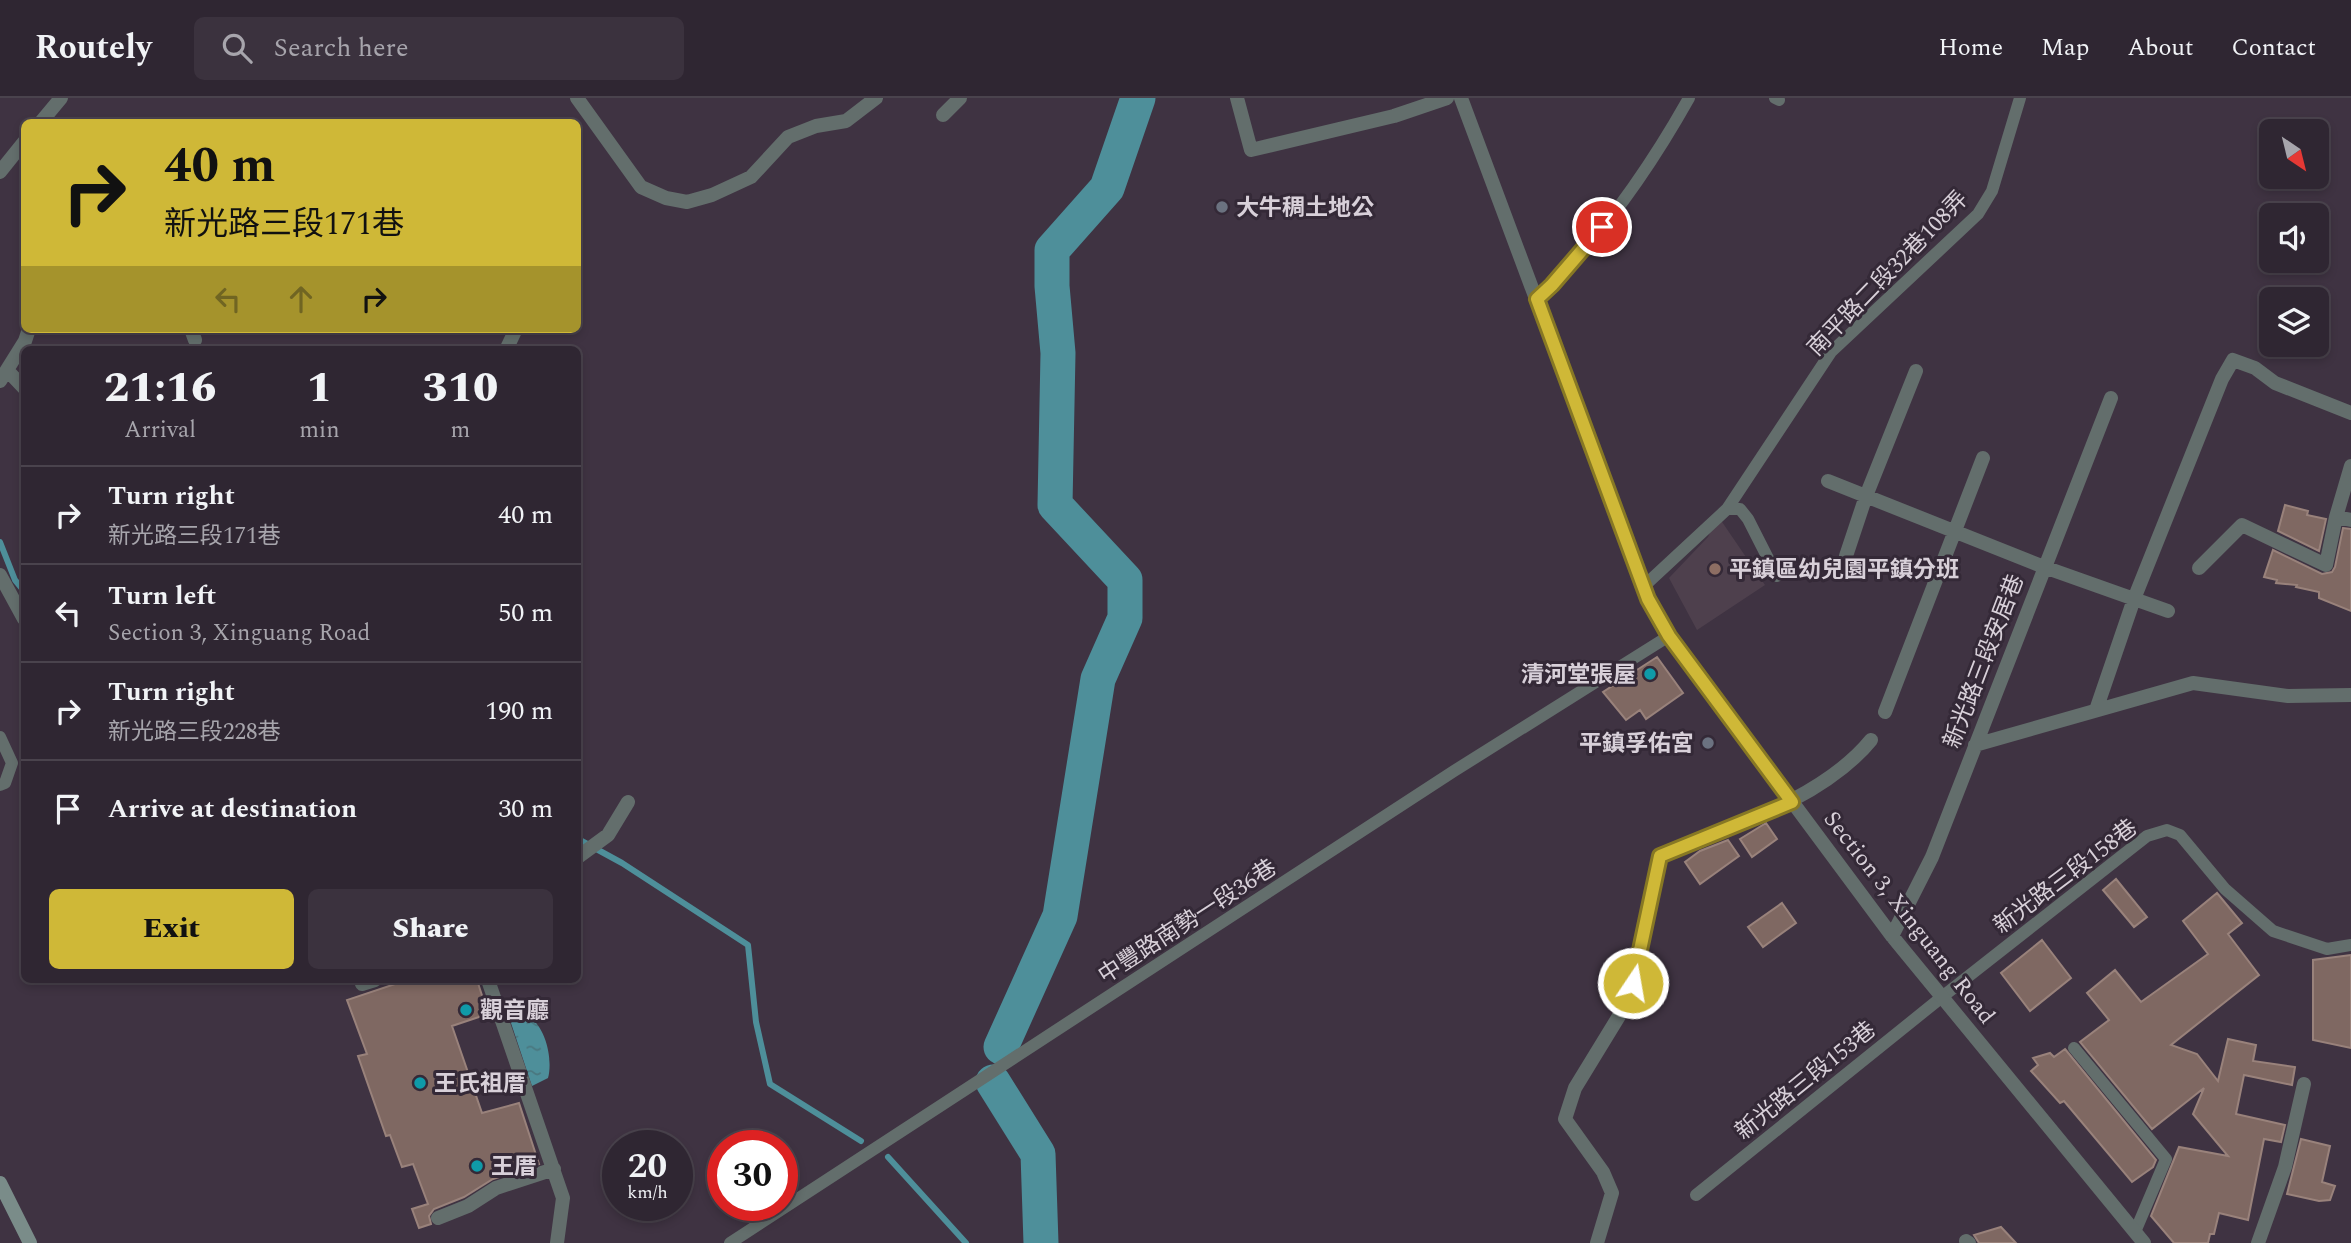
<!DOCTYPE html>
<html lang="en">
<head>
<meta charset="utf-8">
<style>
	:root { --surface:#2f2632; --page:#3b323e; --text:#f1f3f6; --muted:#a7a5ac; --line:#4a434d; --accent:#cfb837 }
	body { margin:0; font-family:Spectral,"Noto Sans TC",serif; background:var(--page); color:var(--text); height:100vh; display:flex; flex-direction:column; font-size:26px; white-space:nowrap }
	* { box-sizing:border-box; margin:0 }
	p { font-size:23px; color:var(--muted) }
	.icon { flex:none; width:38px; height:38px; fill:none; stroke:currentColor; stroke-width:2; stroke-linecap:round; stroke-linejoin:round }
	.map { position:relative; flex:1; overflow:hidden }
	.sheet { position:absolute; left:21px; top:248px; width:560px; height:637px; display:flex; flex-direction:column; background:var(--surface); border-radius:10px; box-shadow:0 4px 10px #0003,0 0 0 2px var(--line) }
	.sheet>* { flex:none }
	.hud { position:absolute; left:21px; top:21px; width:560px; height:214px; border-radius:10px; box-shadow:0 4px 10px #0003,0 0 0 2px var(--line); background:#cfb837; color:#111; overflow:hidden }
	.needle { width:46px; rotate:145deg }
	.buttons { position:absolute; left:2259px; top:21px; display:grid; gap:14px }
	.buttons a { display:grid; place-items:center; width:70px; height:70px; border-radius:10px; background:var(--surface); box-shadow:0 4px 10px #0003,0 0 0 2px var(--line); font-size:35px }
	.speed { position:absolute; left:602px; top:1032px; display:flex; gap:14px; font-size:35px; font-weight:700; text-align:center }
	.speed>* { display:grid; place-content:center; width:91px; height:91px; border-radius:50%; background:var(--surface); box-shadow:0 4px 10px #0003,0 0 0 2px var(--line); line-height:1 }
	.speed small { font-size:18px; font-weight:400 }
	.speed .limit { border:10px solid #d22; background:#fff; color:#111 }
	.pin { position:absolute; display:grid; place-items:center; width:60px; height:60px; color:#fff; margin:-30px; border:4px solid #fff; border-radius:50%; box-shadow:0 2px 7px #0007 }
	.me { position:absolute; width:77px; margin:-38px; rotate:12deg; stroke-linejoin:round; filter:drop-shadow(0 0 5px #0008) }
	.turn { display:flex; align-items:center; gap:24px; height:147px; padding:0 28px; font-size:32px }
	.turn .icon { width:91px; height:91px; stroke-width:2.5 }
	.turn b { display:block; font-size:49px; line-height:60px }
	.lanes { display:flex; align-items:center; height:66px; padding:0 28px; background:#0003; justify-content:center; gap:35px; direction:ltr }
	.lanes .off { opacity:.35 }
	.eta { display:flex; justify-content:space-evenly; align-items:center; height:119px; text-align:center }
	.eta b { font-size:42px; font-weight:800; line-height:49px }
	.action { display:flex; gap:14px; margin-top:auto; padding:14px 28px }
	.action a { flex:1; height:80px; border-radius:10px; background:var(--accent); color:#111; font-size:28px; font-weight:800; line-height:80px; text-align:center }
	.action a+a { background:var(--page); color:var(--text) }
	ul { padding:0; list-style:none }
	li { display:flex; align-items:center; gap:21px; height:98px; padding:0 28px; border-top:2px solid var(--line) }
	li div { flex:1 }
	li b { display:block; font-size:26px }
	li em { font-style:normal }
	header { display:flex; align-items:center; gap:42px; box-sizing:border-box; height:98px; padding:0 35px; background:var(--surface); border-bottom:2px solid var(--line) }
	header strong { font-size:33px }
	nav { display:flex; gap:38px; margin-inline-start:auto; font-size:24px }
	.search { width:490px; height:63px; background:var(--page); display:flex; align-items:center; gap:18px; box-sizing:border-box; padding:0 24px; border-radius:10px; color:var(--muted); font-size:26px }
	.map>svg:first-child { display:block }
</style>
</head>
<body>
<header>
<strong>Routely</strong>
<div class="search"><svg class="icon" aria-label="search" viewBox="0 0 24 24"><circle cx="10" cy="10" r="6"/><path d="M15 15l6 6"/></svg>Search here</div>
<nav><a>Home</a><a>Map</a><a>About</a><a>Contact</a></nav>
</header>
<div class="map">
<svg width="2351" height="1145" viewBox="0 0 2351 1145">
	<defs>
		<pattern id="water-ripples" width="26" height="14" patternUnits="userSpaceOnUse" patternTransform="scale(1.75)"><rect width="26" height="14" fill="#4e8f9a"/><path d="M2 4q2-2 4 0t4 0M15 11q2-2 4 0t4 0" fill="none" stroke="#4a777f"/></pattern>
	</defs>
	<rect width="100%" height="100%" fill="#3f3342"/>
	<path fill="#4e404d" d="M1718,418L1765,487L1697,532L1669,480L1708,439Z"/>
	<path fill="url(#water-ripples)" d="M507,913C514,914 522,915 529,919C546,929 553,962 548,980L532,988Z"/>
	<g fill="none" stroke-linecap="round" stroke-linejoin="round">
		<path stroke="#4e8f9a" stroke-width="6" d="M0,444L15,482L24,493
			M578,741L622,765L748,847L756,924L770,986L861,1043
			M888,1059L966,1145"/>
		<path stroke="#4e8f9a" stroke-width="35" d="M1001,949L1060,818L1098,581L1125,520V482L1055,407L1058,255L1052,188V152L1107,90L1138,0
			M993,984L1038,1056L1041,1145"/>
	</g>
	<path fill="#7f6862" stroke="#99827b" stroke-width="2" d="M2285,407L2308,413L2307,417L2326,421L2319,453L2278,433Z
		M2343,430L2351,431V513L2319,500V494L2296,489L2297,487L2276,485L2277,482L2264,479L2273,452L2322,476L2332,474L2335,469Z
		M1657,559L1683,595L1646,621L1640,612L1626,622L1603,594Z
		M1766,725L1777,741L1752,759L1740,741Z
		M1728,742L1739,758L1700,786L1685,764L1700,753Z
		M2116,781L2147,819L2134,829L2103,792Z
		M2217,795L2242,825L2228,836L2259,877L2171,947L2197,956L2218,983L2228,941L2256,947L2253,963L2295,969L2292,987L2244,977L2236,1016L2285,1027L2281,1044L2264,1041L2248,1122L2219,1115L2214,1136H2210L2208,1145H2174L2151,1118L2179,1049L2228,1058L2193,1016L2204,990L2152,1031L2080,944L2109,922L2087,895L2115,872L2141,904L2208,856L2183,823Z
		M1782,805L1796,825L1763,849L1748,829Z
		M2042,842L2071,880L2030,913L2001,875Z
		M2351,857V950L2313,942V862Z
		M407,882H477L488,916L452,928L482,1015L519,1005L539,1066L493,1081L464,1099L434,1111L429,1118L431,1126L419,1130L412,1111L428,1106L413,1066L402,1069L390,1037L386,1038L358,958L367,956L347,902Z
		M2065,951L2156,1062L2153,1069L2132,1084L2064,1003L2060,1005L2031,973L2038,967L2033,960L2050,955L2054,959Z
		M2301,1041L2330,1048L2322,1084L2335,1088L2330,1102L2319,1103L2287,1096Z
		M2001,1129L2016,1145H1979L1974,1137Z"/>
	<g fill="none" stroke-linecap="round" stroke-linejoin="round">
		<path stroke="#636e6c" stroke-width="12" d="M1775,0L1779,2
			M1537,201C1598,144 1648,73 1689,0
			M1727,411H1740L1748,421L1777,478
			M1643,489L1727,411L1831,254L1978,116L1992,93L2020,0
			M0,639L12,665L5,685L0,687
			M2074,950L2166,1061L2135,1134
			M1696,1097L1942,899L2147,738L2167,732L2180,737L2225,791L2273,833L2327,851L2351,847
			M730,1145L1454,673L1669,538"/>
		<path stroke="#636e6c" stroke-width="14" d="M577,0L641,89L666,100L687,104L712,97L751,79L788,39L816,28L846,23L876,0
			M1237,0L1251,52L1394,18L1447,0
			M1461,0L1648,501L1669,538L1892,838L2144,1145
			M943,17L960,0
			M41,24L61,0
			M0,74L24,44
			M191,231L195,242
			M506,252L516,231
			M7,272L24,290
			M0,283L25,243L29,231
			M1828,383L2044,469L2168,513
			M2336,419L2351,368
			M1846,458L1866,398L1916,273
			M2199,470L2242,427L2326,467L2336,419L2351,422
			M0,477L24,521
			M2096,612L2134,501L2222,281L2233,262L2255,270L2275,285L2351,315
			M1885,614L1983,360
			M1975,647L2193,585L2288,598L2351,597
			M578,759L608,737L628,704
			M1892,838L1932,759L2111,300
			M488,882L563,1100L557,1145
			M362,886L375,882
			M438,1120L468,1108L496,1090L554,1071
			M1966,1143L1969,1145
			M1597,1145L1612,1095L1603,1074L1565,1021L1575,990L1619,918L1633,885L1660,759C1729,730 1824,700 1871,642
			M2258,1145L2285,1069L2304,986"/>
		<path stroke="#7a8c89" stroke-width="14" d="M0,1085L30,1145"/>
	</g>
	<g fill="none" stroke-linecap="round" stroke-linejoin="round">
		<g stroke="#877824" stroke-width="18">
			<path id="route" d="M1602,129L1552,187L1537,201L1648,501L1669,538L1792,704L1660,758L1633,885"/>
		</g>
		<use href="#route" stroke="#cfb837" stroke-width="12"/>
	</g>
	<g fill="#6b7280" stroke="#342937" stroke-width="2.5">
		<circle cx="1222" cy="109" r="7"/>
		<circle cx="1708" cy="645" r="7"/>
	</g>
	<circle fill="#8d6e63" stroke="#342937" stroke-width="2.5" cx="1715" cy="471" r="7"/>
	<g fill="#0f9aa8" stroke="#342937" stroke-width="2.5">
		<circle cx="1650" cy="576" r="7"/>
		<circle cx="466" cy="912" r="7"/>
		<circle cx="420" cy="985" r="7"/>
		<circle cx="477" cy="1068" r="7"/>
	</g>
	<g text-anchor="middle" stroke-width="6" stroke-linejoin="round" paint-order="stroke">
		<g font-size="23" font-weight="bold" fill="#d8d0d9" stroke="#342937" text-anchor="start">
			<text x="1236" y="117">大牛稠土地公</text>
			<text x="1729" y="479">平鎮區幼兒園平鎮分班</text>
			<text x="1636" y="584" text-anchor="end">清河堂張屋</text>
			<text x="1694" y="653" text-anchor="end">平鎮孚佑宮</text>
			<text x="480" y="920">觀音廳</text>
			<text x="434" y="993">王氏祖厝</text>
			<text x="491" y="1076">王厝</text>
		</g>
		<g font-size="23" fill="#d8d0d9" stroke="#342937">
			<text transform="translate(1887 175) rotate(-46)" y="8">南平路二段32巷108弄</text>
			<text transform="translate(1983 563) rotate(-69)" y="8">新光路三段安居巷</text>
			<text transform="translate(2065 778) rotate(-37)" y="8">新光路三段158巷</text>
			<text transform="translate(1910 819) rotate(52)" y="8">Section 3, Xinguang Road</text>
			<text transform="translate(1187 823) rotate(-33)" y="8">中豐路南勢一段36巷</text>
			<text transform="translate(1805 982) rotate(-39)" y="8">新光路三段153巷</text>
		</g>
	</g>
</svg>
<div class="buttons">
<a><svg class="needle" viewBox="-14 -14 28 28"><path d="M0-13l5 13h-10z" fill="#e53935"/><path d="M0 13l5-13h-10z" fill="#a7a5ac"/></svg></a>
<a><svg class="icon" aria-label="sound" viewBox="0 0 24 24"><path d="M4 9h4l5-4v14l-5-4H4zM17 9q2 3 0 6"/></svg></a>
<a><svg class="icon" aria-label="layers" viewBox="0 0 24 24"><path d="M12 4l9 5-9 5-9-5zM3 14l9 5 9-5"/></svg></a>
</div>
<div class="speed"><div>20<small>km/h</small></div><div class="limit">30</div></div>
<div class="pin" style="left:1602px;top:129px;background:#d93025"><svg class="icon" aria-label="arrive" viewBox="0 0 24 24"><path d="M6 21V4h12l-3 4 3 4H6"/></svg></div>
<svg class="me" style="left:1633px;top:885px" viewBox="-20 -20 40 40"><circle r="17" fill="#cfb837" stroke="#fff" stroke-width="3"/><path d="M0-11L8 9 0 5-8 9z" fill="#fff"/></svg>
<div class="hud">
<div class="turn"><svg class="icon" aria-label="right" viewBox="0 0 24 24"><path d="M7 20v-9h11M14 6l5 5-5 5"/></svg><div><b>40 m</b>新光路三段171巷</div></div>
<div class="lanes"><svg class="icon off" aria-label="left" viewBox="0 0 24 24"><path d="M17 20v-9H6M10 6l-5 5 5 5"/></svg><svg class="icon off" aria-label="ahead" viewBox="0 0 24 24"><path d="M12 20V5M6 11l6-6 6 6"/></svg><svg class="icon" aria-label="right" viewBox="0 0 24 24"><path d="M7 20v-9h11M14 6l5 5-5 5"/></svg></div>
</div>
<section class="sheet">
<div class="eta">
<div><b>21:16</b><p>Arrival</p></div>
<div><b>1</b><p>min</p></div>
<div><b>310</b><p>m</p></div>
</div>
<ul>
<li><svg class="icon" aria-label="right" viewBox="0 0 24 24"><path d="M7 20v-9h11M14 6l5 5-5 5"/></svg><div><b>Turn right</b><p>新光路三段171巷</p></div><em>40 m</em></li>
<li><svg class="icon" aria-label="left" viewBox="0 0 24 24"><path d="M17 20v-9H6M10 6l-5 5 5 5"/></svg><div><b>Turn left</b><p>Section 3, Xinguang Road</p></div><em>50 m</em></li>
<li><svg class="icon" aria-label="right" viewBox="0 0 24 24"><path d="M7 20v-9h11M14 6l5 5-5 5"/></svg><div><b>Turn right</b><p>新光路三段228巷</p></div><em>190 m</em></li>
<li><svg class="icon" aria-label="arrive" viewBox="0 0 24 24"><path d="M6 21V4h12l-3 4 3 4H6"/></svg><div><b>Arrive at destination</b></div><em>30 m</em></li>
</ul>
<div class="action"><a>Exit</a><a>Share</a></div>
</section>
</div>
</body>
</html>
